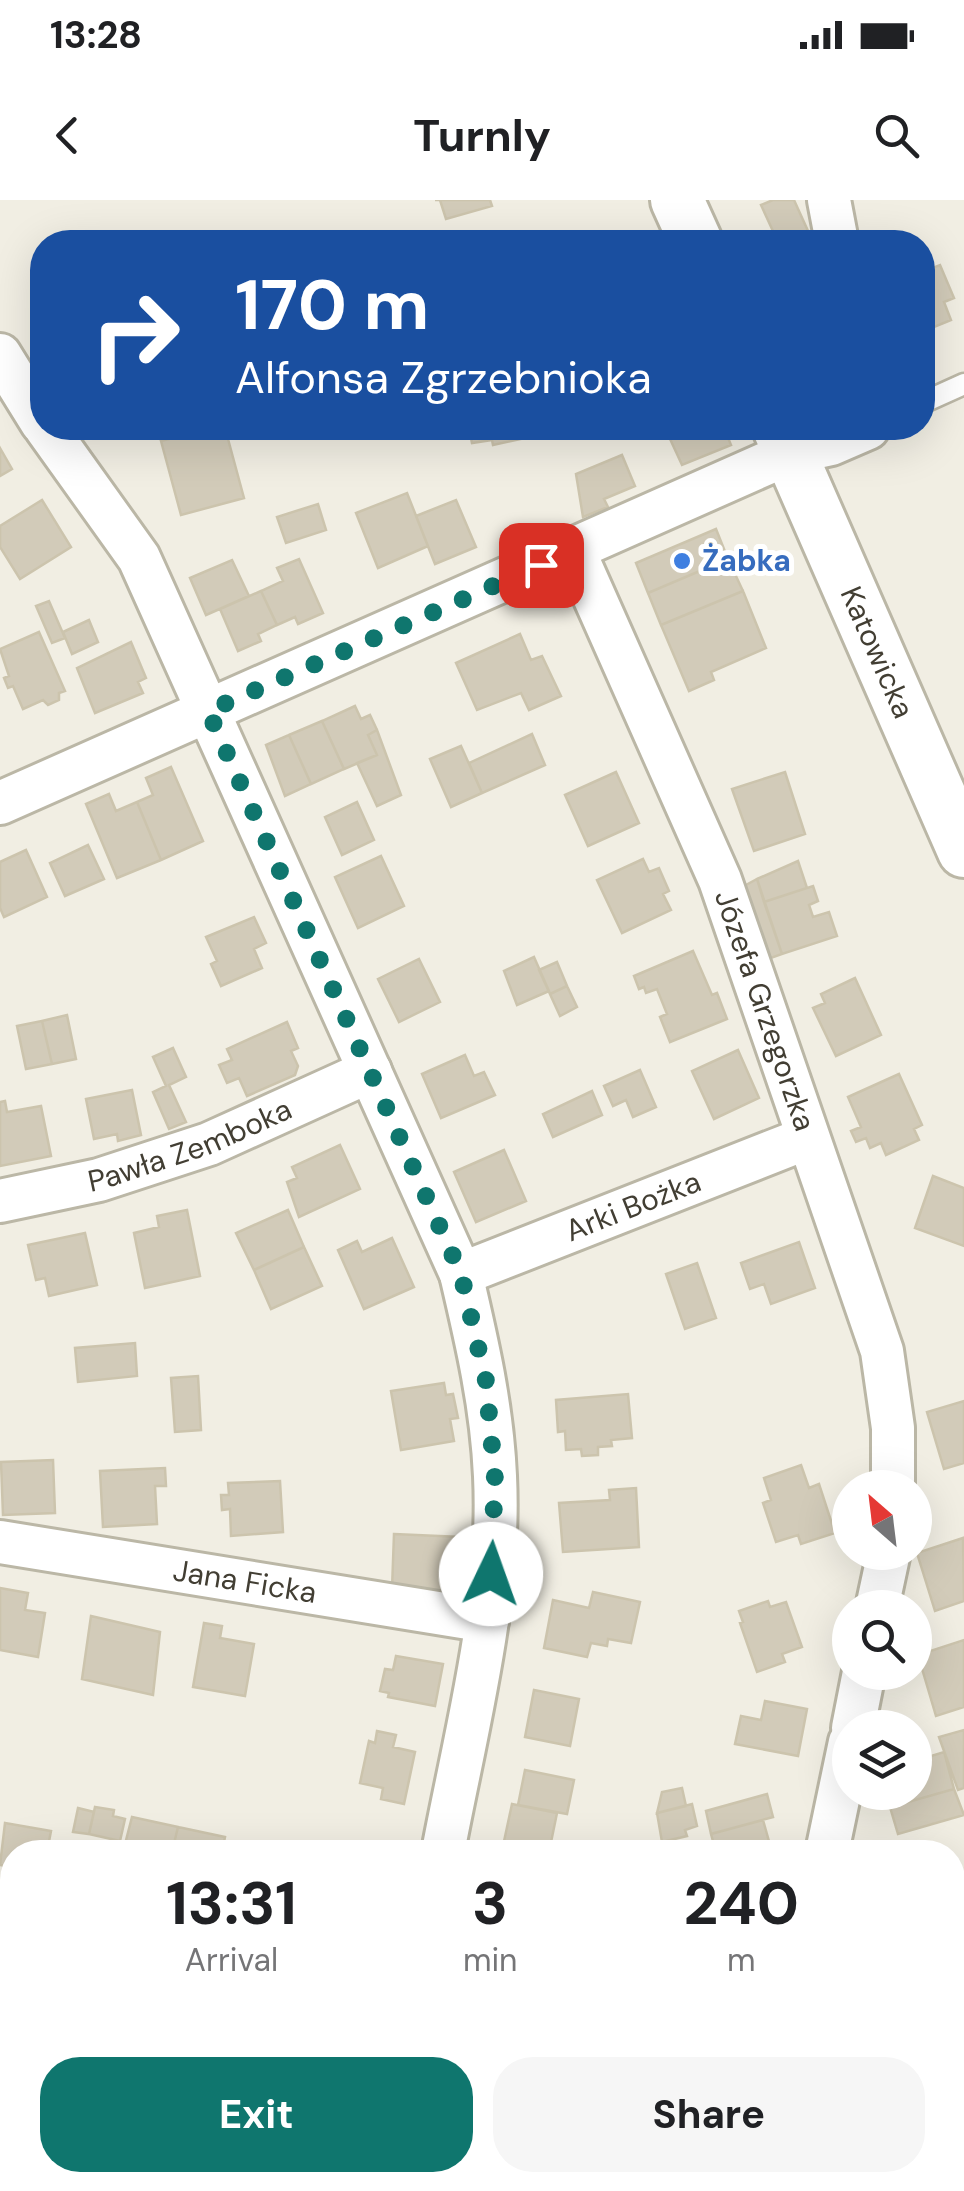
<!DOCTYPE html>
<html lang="en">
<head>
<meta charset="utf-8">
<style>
	:root { --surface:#fff; --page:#f6f6f6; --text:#202124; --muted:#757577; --accent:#0f766e }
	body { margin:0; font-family:"DM Sans",sans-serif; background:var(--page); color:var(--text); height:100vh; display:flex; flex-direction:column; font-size:38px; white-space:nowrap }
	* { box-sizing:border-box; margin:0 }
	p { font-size:32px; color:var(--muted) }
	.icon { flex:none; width:55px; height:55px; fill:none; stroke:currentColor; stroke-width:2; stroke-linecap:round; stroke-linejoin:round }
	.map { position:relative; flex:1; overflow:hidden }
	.details { position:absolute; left:0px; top:1640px; width:965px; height:352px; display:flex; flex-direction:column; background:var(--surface); border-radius:40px 40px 0 0; box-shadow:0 10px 40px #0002 }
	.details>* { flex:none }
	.top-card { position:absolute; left:30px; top:30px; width:905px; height:210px; border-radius:40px; box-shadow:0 10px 40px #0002; background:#1a4fa0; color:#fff; overflow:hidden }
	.needle { width:65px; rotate:332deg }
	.buttons { position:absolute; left:832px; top:1270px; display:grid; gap:20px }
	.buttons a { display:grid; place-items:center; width:100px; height:100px; border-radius:50%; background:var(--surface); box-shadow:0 10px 40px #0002; font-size:50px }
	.pin { position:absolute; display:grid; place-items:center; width:85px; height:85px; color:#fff; margin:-42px; border-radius:20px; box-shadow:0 5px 15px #0006 }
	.me { position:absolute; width:110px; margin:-55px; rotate:3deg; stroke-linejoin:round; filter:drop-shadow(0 0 8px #0008) }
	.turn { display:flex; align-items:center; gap:35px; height:210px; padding:0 40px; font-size:45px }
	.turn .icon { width:130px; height:130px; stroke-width:2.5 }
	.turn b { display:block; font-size:70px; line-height:85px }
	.eta { display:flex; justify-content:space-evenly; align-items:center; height:170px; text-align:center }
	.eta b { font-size:60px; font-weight:700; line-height:70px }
	.primary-button { display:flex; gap:20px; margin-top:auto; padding:20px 40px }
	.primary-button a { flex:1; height:115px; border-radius:40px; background:var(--accent); color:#fff; font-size:40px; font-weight:700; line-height:115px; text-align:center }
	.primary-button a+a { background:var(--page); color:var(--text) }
	.status { display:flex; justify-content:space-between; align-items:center; height:70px; padding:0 50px; background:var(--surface); direction:ltr }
	.status svg { height:28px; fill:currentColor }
	header { display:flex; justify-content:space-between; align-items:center; height:130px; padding:0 40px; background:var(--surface); font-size:45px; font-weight:700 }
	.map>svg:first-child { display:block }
</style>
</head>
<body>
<div class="status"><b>13:28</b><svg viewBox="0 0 49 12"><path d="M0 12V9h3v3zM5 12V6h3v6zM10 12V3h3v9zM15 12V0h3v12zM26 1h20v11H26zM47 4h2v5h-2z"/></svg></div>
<header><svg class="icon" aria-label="back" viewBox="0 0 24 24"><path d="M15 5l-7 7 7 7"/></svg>Turnly<svg class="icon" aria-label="search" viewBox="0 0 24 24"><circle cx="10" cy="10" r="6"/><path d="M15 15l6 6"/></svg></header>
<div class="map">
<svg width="964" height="1991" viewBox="0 0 964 1991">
	<rect width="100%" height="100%" fill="#f1eee3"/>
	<path fill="#d2cbb9" stroke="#ccc4ad" stroke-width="2.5" d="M435,0H490L492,6L446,19L440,0Z
		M773,0H794L813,42H778L761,5Z
		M940,65L954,98L944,102L951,120L922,132V72Z
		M42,81V119L32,84Z
		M211,228H225L244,298L181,315L161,241Z
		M469,228H533L534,236L493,245L492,240L472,243Z
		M665,228H724L731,245L682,265Z
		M0,248L12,269L0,276Z
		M622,255L635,286L604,299L608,307L583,317L576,274Z
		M407,293L428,346L378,368L356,313Z
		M42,300L71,347L20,379L0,347V326Z
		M456,300L476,347L435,364L416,316Z
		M318,304L326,330L286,343L277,317Z
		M716,329L728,359L648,393L636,363Z
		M299,359L323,413L298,424L295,417L277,425L261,391L283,381L277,368Z
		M728,359L743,391L661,425L648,393Z
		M232,360L249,396L206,415L190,378Z
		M261,391L277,425L258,434L261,441L238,451L220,409Z
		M743,391L766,448L711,472L714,480L689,491L661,425Z
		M49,401L65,438L52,443L36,406Z
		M89,420L98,442L72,454L63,432Z
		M39,432L65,491L59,493V500L48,505L43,500L23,509L13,486L8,488L4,478L9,476L0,449Z
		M520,434L531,460L542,456L561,496L529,510L521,493L477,510L456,463Z
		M131,442L146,478L138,482L143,493L95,513L77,468Z
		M355,506L361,519L370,515L377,530L368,535L377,555L344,569L322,521Z
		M322,521L344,569L311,584L289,535Z
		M377,530L401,595L377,606L357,563L377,555L368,535Z
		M532,534L545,565L482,593L469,563Z
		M289,535L311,584L285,596L266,545Z
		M461,546L482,593L451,607L430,559Z
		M171,567L203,641L161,660L137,602L153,595L146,578Z
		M616,572L639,623L588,646L565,595Z
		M785,572L805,634L754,651L732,589Z
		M109,594L116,611L137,602L161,660L117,678L86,604Z
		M357,602L374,640L342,655L325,617Z
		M88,645L104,679L65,696L50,663Z
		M26,650L47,697L4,717L0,708V662Z
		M381,656L404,706L358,728L335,677Z
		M643,659L649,672L659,668L669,691L663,694L671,710L622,733L597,680Z
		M798,661L807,688L764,702L757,679Z
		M757,679L782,754L768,759L744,686Z
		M813,686L818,701L809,705L813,717L829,712L837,736L782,754L764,702Z
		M254,717L266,743L254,749L262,768L221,786L211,764L217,761L206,737Z
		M693,751L712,795L717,793L727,819L670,842L660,817L667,814L657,789L646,793L644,787L639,789L634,776Z
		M534,757L549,791L517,805L504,771Z
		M419,759L440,802L399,822L378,779Z
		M557,762L567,786L550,794L539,770Z
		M855,778L881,835L836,856L813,808L825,803L821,794Z
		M567,786L577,807L560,816L550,794Z
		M67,815L76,859L52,864L42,821Z
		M42,821L52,864L26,869L17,826Z
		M287,822L298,848L291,851L298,866L295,875L247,896L239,878L227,883L219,865L232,860L227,849Z
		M173,848L186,877L169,885L186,922L169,929L153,892L166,886L153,857Z
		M738,850L759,898L714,919L692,871Z
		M465,855L474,876L484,872L495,895L441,918L422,874Z
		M640,870L656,907L633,917L626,900L613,906L604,886Z
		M899,874L922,925L914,929L919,940L886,955L881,943L870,948L866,938L856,942L851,931L861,927L848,897Z
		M132,890L141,935L118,941L117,934L94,939L86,899Z
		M592,891L602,915L553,937L543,914Z
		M5,901L7,912L41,906L51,956L0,966V902Z
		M340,945L360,989L299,1017L287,982L297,978L292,967Z
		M504,950L526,1001L476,1022L454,972Z
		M933,976L964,988V1046L915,1028Z
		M187,1010L200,1076L145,1088L134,1033L159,1027L157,1016Z
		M288,1010L304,1047L254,1070L236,1033Z
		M85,1033L97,1085L49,1096L45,1078L36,1080L28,1045Z
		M392,1038L414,1087L364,1109L338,1050L357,1041L362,1052Z
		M799,1042L815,1088L771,1104L764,1084L750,1089L741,1063Z
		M304,1047L322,1086L271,1109L254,1070Z
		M697,1063L716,1118L685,1129L666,1074Z
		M135,1143L137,1176L78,1182L75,1148Z
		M198,1176L201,1230L175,1232L171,1178Z
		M444,1183L446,1195L453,1194L458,1218L450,1219L454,1241L401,1250L391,1191Z
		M628,1194L632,1238L611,1240L612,1246L598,1247V1255L582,1256L581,1249L566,1250L565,1231L558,1232L556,1200Z
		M964,1201V1263L944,1269L927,1212Z
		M53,1260L55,1313L3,1315L1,1262Z
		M801,1265L809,1288L819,1284L835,1333L801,1344L798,1335L776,1342L763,1303L771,1300L764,1278Z
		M165,1268L166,1286H155L157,1324L103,1327L100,1271Z
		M280,1281L283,1332L231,1336L230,1309L222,1310L221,1295H229L228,1283Z
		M636,1288L639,1347L563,1352L559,1303L610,1300L609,1290Z
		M394,1334L461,1337L458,1393L392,1389Z
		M963,1338L964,1401L935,1411L917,1353Z
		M0,1388L28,1393L25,1410L45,1413L38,1457L0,1450Z
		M593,1392L640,1402L631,1443L608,1439L607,1446L591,1443L587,1457L544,1448L553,1400L589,1408Z
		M768,1401L770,1407L786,1402L802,1447L782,1454L785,1462L757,1472L740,1423L743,1422L739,1411Z
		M91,1416L160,1432L153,1495L82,1479Z
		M204,1423L222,1426L220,1438L254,1444L245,1496L193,1487Z
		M964,1440V1507L936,1516L918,1455Z
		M396,1456L443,1464L435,1506L388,1497L389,1493L380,1491L385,1469L393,1470Z
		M534,1490L579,1499L570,1546L525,1537Z
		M765,1501L807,1509L798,1556L735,1544L741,1516L761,1520Z
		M964,1530V1588L958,1590L939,1537Z
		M377,1531L396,1535L393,1547L415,1552L404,1604L381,1599L383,1588L360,1583L369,1541L375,1543Z
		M944,1552L954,1589L905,1603L903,1592H915V1561Z
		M525,1570L574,1580L567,1614L518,1605Z
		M682,1588L686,1606L657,1613L662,1592Z
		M954,1589L964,1615L898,1634L890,1607Z
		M767,1594L773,1617L711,1634L706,1611Z
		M512,1604L557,1613L549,1652H510L511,1648L503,1646Z
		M692,1604L697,1626L685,1630L687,1636L662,1642L657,1613Z
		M95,1607L114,1610L113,1616L125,1619L120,1641L89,1634Z
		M78,1608L94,1612L89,1634L73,1632Z
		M132,1617L178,1627L172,1652H123Z
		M763,1620L772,1652H716L711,1634Z
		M5,1623L51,1631L47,1652H12V1667L0,1665Z
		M178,1627L225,1637L222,1652H172Z
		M0,1780L12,1782V1821L0,1818Z
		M5,1819L12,1821V1839L1,1837Z
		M641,1980H710L708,1991H653L654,1983Z
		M804,1980H850L814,1991H807Z"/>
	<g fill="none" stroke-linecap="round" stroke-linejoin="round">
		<g stroke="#bbb7a6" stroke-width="25">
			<path id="service" d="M922,203L964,184"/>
		</g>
		<g stroke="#bbb7a6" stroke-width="48">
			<g id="minor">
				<path d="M829,0L837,42"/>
				<path d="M0,155L42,223"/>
				<path d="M46,228L139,358L461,1074C477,1142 492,1207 495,1276C501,1402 466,1530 443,1652"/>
				<path id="s1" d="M574,351L720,680L882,1151L893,1228V1288"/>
				<path d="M0,603L790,253L831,244L868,228"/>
				<path id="s2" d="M0,1001L99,980L209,944L370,871"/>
				<path id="s3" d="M461,1074L807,938"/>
				<path id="s4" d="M0,1342L487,1421"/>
				<path d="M877,1408L889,1352"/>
				<path d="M853,1528L864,1472"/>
				<path d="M827,1652L850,1542"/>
				<path d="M0,1719L12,1722"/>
				<path d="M376,1991L378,1980"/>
				<path d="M758,1991L760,1980"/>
			</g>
		</g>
		<g stroke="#bbb7a6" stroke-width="58">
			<g id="tertiary">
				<path d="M677,0L696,42"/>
				<path id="s5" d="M779,228L964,651"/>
			</g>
		</g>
		<use href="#service" stroke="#fff" stroke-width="20"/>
		<use href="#minor" stroke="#fff" stroke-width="42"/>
		<use href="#tertiary" stroke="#fff" stroke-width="52"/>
	</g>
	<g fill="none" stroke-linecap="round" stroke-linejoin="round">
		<path stroke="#0f766e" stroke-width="18" stroke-dasharray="0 32.4" d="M491,1374L495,1279L486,1181L461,1074L208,511L541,365"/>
	</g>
	<circle fill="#3f7fe0" stroke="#fff" stroke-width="4" cx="682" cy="361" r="10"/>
	<g text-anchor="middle" stroke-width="10" stroke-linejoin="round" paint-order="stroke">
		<g font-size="30" font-weight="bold" fill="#366cbe" stroke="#fff" text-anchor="start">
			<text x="702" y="371">Żabka</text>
		</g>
		<g font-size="30" fill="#423e33" stroke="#fff">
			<text dy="10" stroke="none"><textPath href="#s5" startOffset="245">Katowicka</textPath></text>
			<text dy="10" stroke="none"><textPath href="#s1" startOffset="498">Józefa Grzegorzka</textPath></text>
			<text dy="10" stroke="none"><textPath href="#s2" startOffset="198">Pawła Zemboka</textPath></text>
			<text dy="10" stroke="none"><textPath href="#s3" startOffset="185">Arki Bożka</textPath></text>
			<text dy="10" stroke="none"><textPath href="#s4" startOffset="248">Jana Ficka</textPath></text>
		</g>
	</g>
</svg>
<div class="buttons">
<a><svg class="needle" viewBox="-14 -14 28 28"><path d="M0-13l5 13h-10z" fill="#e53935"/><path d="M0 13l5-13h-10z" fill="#757577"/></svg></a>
<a><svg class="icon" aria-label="search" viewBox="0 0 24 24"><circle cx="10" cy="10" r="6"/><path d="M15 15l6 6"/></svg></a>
<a><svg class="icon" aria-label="layers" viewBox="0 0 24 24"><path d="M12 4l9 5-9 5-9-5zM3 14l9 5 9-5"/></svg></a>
</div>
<div class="pin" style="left:541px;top:365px;background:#d93025"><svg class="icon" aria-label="arrive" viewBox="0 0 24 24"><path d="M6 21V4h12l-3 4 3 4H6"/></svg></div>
<svg class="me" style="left:491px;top:1374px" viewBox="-20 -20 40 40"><circle r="19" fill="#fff"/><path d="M0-13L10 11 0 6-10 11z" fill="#0f766e"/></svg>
<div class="top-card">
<div class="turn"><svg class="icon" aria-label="right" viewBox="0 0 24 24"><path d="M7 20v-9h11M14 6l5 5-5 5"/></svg><div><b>170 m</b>Alfonsa Zgrzebnioka</div></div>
</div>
<section class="details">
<div class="eta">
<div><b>13:31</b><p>Arrival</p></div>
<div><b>3</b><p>min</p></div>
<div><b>240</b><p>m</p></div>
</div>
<div class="primary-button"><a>Exit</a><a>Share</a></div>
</section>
</div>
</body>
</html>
